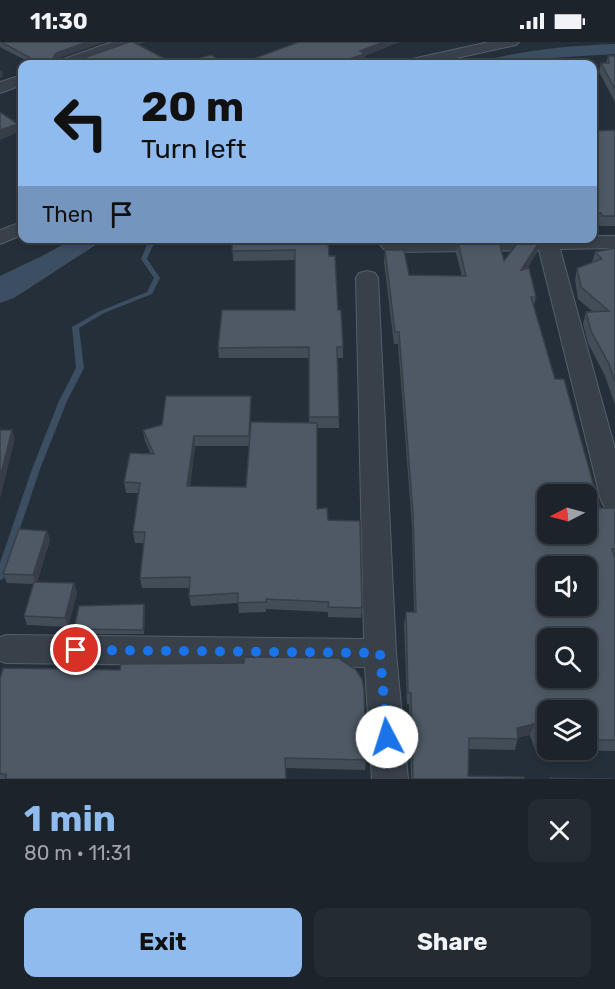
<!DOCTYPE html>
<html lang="en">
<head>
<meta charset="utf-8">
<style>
	:root { --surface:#1c232b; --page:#252b33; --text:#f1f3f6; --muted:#a0a4a9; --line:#3a4047; --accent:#90bbee }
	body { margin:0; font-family:Rubik,sans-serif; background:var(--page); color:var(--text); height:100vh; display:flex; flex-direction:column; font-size:22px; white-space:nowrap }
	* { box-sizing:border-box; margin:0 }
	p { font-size:20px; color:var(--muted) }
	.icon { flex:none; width:33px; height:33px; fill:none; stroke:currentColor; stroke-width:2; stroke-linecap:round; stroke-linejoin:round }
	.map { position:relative; height:737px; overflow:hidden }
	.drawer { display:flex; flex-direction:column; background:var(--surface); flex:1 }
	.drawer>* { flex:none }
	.top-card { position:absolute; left:18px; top:18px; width:579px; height:183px; border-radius:12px; box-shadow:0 3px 9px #0003,0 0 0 2px var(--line); background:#90bbee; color:#111; overflow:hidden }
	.needle { width:39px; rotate:264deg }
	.tools { position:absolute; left:537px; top:442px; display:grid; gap:12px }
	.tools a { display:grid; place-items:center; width:60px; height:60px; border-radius:12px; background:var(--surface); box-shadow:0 3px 9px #0003,0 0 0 2px var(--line); font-size:30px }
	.pin { position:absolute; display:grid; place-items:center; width:51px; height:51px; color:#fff; margin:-26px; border:3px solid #fff; border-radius:50%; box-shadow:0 2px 6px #0007 }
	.me { position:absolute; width:66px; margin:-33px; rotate:355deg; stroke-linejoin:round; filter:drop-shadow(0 0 4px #0008) }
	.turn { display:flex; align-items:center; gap:21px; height:126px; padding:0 24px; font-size:27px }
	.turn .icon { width:78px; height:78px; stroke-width:2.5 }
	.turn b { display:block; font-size:42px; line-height:51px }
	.then { display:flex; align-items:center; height:57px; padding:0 24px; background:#0003; gap:12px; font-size:22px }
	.round { display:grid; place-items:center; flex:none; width:63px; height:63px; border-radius:12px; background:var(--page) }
	.overview { display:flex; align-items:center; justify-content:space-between; height:102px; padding:0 24px }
	h1 { font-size:36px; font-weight:700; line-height:45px; color:var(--accent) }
	.cta { display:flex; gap:12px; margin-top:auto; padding:12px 24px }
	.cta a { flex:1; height:69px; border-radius:12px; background:var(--accent); color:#111; font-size:24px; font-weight:700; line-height:69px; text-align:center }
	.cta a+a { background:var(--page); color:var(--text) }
	.status { display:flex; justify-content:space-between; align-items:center; height:42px; padding:0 30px; background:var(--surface); direction:ltr }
	.status svg { height:16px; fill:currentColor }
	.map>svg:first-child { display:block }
</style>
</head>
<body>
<div class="status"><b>11:30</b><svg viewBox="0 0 49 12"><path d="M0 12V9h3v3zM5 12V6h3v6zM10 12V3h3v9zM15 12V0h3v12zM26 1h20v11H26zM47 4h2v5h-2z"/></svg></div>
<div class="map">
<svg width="615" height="737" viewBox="0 0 615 737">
	<rect width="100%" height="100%" fill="#252f39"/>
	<path fill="#3c4e61" d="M615,2V12L551,16L518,22H471C522,8 563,4 615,2Z
		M72,197H105L14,256L0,261V234L46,212Z"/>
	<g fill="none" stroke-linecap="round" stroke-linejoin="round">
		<path fill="#3c4e61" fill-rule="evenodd" d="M151,196H158L154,201L147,217L160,236L152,252L104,271L79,286L84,326L67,359L40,427L4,534L3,537L0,538V521L32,427L59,359L76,326L72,285L100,269L147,250L154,236L141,217L148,200Z"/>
		<g stroke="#565f68" stroke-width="2">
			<path id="street" d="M112,0H135L132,3L78,22H56L58,19Z
				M489,0H519L516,3L429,22H401L403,19Z
				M22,33V43L0,51V40Z
				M22,180V193L0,202V188Z
				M592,194H615V206L560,207L615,407V469L605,466L601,458L539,208L392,210L385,208L381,204L385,200L392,198L592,196Z
				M367,229L375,231L378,236L396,611L408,737H372L365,625L6,621L0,619V595L6,593L364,597L356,236L359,231Z"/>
		</g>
		<use href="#street" fill="#38414a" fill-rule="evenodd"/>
	</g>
	<path fill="#434d57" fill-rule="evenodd" d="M0,0L58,17L78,18L134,0H145L138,2L175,22H33L0,5Z
		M608,14H615V60L599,30L601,21H606Z
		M615,88V184H600L598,181H592V89Z
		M232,196L329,214L343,305V316H338L339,386H317V467L328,478L362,566L361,576L328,575V570L266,567V570L239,571L238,561L191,564L189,554V546H142L140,536L144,501H135L133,490L138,451H126L124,440L151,412L145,399L143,388L251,354L250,383L309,381V316H219L218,306L295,268V218L233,219ZM195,404H249L246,445L190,444Z
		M458,200L504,219L537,210L527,227L536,255L534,263L555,337L600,466H615V709L535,708L530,693L518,695L515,708L468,707V734L524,737H411L409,662H407L404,582L406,570H414L412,484L398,302H394L384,220L385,208L409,233L462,234L456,211ZM548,669H586V708H548Z
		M615,206V363L605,334L588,301L583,282L586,270H593L578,257L575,238L577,226L592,221L595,210Z
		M47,489L50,498L37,540L74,541L77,551L68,585L27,583L24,574L34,542L7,541L3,532Z
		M144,562L145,567L144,592H76L74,587Z
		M0,637L366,718L365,728L286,726V737H0Z"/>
	<path fill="#373e47" d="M87,0H105L57,17L53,16L56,11Z
		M134,0H145L135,4Z
		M384,0H400L365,14V18L352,22H334L360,9Z
		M42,17L43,22H37L36,19Z
		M2,28L3,35L0,36V29Z
		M18,82L19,90L0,98V88Z
		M540,199L537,210L519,240L521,228Z
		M12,388L15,397L0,457V436Z
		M194,394L195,404L188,454L187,444Z
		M47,489L50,498L36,542L33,533Z
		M74,541L77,551L68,585L65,576Z
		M144,562L145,567L144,592L143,588Z
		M534,682L530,693L513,696L517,686Z"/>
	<path fill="#4e5965" stroke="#373e47" stroke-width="1.5" fill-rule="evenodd" d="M1,0H87L56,11L53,16L78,18L129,0H133L175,22H51L42,17L36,19Z
		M299,0H384L360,9L365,12L334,22H239Z
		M211,13L226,22H178Z
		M608,14H615V47L601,21H609Z
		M0,70L18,82L0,88Z
		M615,88V174H602L601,171H592V89Z
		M232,196H328L329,214H335L338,268H341L343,305H337L339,375H309V305L218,306L222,268H295V208L232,209Z
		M499,199L504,219L519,199H540L521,228L529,226L536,255H531L555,337H564L600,466H615V507H612L615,516V698H586V669H548V698L539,697L534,682L517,686L518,697L469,696L468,734L524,735V737H413L411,651H408L406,570H416L413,472L399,290H395L385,208H404L409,233L466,234L458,200ZM548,453H586V492H548ZM548,525H586V564H548ZM548,597H586V636H548Z
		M615,206V340L609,322L591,289L586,270L609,269L581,245L577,226L602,217L595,210Z
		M166,354H251L249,394H194L187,444L246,445L251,380L317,381V467L327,466L328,478L360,479L362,566L328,565L329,560L266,557V560L238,561V551L189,554L190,535L140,536L145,490H133L140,441L124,440L130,411L154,412L143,388L162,383Z
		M0,388H12L0,436Z
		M19,487L47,489L33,533L3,532Z
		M34,540L74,541L65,576L24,574Z
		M144,562L143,588L74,587L79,564Z
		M244,615L338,616L356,628L362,637L364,647L366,718L285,716L286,737H6V732H0V637L3,626L120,628L121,622L244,621Z
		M550,736L612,737H551Z"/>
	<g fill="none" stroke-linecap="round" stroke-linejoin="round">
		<path stroke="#1a73e8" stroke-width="10" stroke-dasharray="0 18" d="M76,608L380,611L387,695"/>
	</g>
</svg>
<div class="tools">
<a><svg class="needle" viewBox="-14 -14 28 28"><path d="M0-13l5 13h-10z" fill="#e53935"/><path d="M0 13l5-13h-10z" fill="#a0a4a9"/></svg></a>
<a><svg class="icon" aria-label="sound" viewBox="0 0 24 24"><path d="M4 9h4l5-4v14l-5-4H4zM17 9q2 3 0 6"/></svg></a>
<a><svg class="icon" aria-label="search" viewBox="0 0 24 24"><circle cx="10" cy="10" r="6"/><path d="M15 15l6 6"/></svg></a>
<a><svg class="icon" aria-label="layers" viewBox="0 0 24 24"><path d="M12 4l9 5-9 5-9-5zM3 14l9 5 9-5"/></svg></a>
</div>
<div class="pin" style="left:76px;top:608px;background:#d93025"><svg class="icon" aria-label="arrive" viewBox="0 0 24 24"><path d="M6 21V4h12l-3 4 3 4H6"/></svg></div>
<svg class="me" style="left:387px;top:695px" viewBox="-20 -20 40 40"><circle r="19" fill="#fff"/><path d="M0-13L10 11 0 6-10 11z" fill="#1a73e8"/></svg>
<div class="top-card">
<div class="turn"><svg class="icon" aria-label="left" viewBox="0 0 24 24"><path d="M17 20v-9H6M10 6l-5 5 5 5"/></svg><div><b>20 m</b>Turn left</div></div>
<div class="then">Then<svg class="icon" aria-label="arrive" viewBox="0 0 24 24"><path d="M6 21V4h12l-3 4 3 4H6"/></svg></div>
</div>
</div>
<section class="drawer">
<div class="overview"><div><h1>1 min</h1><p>80 m · 11:31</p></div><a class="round"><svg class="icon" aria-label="close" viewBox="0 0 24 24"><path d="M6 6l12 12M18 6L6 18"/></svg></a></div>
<div class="cta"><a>Exit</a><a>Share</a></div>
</section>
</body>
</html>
